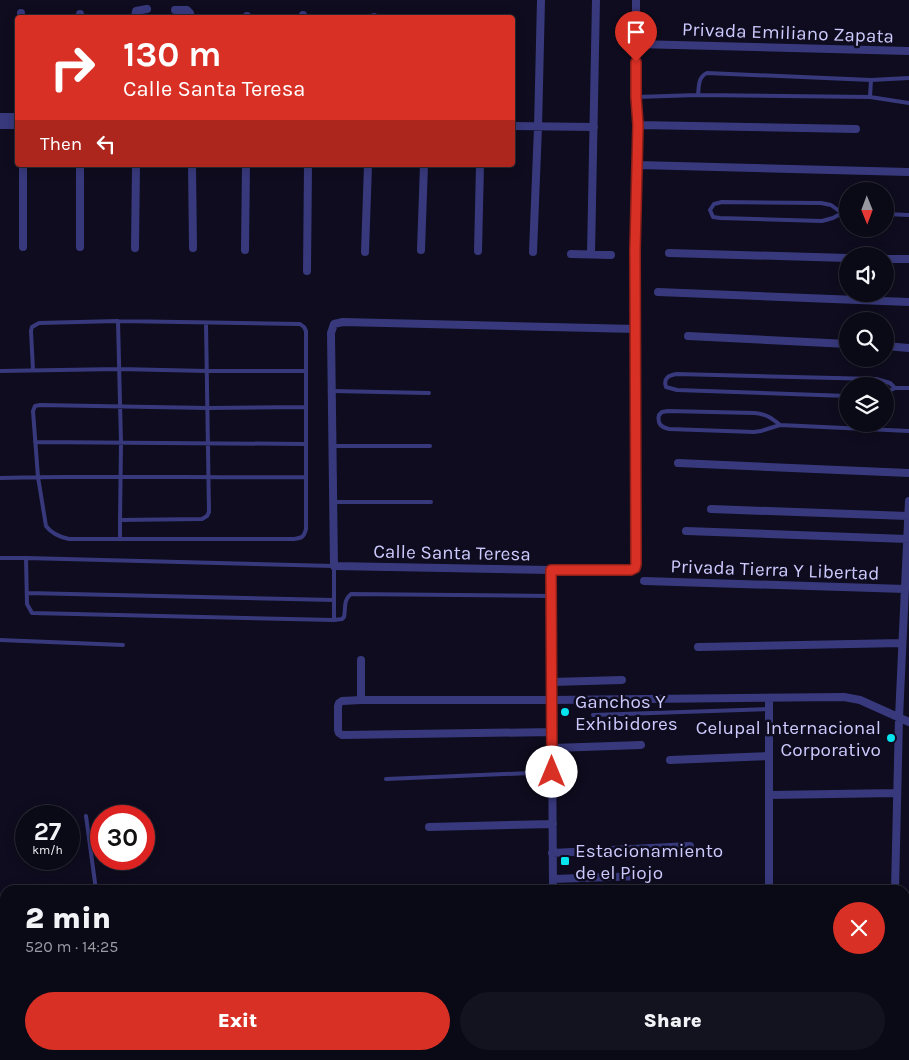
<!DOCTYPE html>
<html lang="en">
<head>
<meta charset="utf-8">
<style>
	:root { --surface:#0a0916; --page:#13121f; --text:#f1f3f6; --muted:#999aa1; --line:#2a2a35; --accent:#d93025 }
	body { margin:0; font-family:Karla,sans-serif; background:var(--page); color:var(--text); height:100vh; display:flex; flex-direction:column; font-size:19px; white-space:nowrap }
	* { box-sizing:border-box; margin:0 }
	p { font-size:16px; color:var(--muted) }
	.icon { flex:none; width:28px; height:28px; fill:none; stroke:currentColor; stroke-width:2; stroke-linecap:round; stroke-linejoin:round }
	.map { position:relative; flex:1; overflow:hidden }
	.panel { position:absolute; left:0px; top:885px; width:910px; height:175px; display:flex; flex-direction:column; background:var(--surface); border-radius:15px 15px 0 0; box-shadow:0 2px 12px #0003,0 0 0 1px var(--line) }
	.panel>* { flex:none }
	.guide { position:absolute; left:15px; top:15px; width:500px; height:152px; border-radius:5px; box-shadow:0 2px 12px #0003,0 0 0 1px var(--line); background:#d93025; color:#fff; overflow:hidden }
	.needle { width:32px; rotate:179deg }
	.tools { position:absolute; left:839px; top:182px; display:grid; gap:10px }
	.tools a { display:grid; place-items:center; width:55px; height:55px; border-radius:50%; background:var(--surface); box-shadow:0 2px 12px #0003,0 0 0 1px var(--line); font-size:25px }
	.speed { position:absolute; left:15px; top:805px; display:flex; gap:10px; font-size:25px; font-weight:700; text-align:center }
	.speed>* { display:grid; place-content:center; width:65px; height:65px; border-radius:50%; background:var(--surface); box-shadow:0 2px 12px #0003,0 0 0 1px var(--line); line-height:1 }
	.speed small { font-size:12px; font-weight:400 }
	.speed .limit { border:8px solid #d22; background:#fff; color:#111 }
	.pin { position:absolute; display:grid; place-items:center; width:42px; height:42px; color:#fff; margin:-51px -21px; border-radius:50% 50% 50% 0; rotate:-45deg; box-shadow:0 0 5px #0007 }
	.pin .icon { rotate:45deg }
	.me { position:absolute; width:55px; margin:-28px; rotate:0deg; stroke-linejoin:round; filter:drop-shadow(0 0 4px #0008) }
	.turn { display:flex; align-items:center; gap:18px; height:105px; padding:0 25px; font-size:22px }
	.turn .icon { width:65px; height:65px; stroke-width:2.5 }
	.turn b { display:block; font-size:35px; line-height:42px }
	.then { display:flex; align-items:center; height:48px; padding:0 25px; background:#0003; gap:10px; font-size:19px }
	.round { display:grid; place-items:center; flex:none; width:52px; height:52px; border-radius:26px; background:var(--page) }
	.overview { display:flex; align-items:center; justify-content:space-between; height:85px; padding:0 25px }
	h1 { font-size:30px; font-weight:800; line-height:38px }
	.button { display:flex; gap:10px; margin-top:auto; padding:10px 25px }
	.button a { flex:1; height:58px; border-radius:30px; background:var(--accent); color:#fff; font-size:20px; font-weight:800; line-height:58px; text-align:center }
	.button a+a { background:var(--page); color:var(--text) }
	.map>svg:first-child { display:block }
</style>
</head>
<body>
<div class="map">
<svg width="909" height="1060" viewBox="0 0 909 1060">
	<rect width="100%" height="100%" fill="#0e0c1e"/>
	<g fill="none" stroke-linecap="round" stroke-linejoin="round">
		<path stroke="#38397c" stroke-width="4" d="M698,95C699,86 698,77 707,73L871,80L909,78
			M636,97L698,95L870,97L909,103
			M870,97L871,80
			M842,213L833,218L822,221L720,218L713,217L710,210L714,204L722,202L821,203L831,205L842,213H848
			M885,214L909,215
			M118,321L121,443L120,520L202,519L207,516L209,512L206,323
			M33,370L31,331L32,327L39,323L118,321L300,324L304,327L306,331V529C304,537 302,538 294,539H69C59,537 52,534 46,526L38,477L33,411L35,406L40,405L207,408L306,407
			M0,371L119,369L207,371H305
			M332,391L429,393
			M885,393L895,388
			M848,396L677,390L666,387C663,378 669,375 677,374L876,379L890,383L895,388H909
			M780,425C772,418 766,414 755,413L668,411L662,412L659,415C657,424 661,427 669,429L754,432L761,431L780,425L909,431
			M35,442L306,444
			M333,446H430
			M0,478C102,475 204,478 306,477
			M333,502H431
			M120,539V520
			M0,558H26L334,566V620L32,613L27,604L26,558
			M27,593L334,600
			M334,620L342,619L344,617C346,608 343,600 351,594L551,596
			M0,640L123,645
			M593,715L769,709
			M386,779L553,772
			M86,816L96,890
			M0,918H5
			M0,1036H5"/>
		<path stroke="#38397c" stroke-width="8" d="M175,10H187L190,13L191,18
			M21,13V18
			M80,14V18
			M135,18L136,11L147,9
			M247,18V16
			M303,18V15
			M374,18V17
			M636,44L909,51
			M0,117H18
			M0,125H18
			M638,125L856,129
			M512,126L594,127
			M23,165V247
			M80,165V247
			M192,165L193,248
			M638,165L909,172
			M135,248L136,165
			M245,250L246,165
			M421,250L424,165
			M478,251L480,165
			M365,252L368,165
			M533,252L538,127L541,0
			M669,253L848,258
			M571,254L611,255
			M591,254L596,0
			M885,259H909
			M307,271L308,165
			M658,292L909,302
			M636,329L343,322L334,324L331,333L334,566L551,570H631L635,568L637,564L635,250L638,125L636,97V0
			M688,336L848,344
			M885,346L909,348
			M678,463L909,473
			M711,509L908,516
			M686,531L907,539
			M551,570L553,890
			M644,581L905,589
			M698,647L902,643
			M361,660V700
			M552,682L622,680
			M552,732L342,735L339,733L338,730V706L339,703L342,701L361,700H552L844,697L860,700L909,722
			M553,748L641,745
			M670,760L769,756
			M769,795L897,793
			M429,827L553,824
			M552,853L690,846
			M553,879L642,876
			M769,890V698
			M895,890L899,718L909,501
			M905,922H909
			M0,1057L4,1060
			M852,1059L909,1057
			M553,1060V1055
			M770,1060V1055"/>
	</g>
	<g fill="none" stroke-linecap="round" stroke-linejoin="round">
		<g stroke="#8d1f18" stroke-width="12">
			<path id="route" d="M552,772L551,570H631L635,568L636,564L635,250L638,125L636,97V62"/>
		</g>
		<use href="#route" stroke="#d93025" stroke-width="9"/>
	</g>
	<g fill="#04e5f0" stroke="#0e0c1e" stroke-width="2">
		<circle cx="565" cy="712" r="5"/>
		<circle cx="891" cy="738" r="5"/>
		<rect x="560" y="856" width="10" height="10" rx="2.5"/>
	</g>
	<g text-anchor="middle" stroke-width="5" stroke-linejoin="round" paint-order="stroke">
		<g font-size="19" fill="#cdcafe" stroke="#0e0c1e">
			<text transform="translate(788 32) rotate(2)" y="7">Privada Emiliano Zapata</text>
			<text transform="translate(452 552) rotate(1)" y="7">Calle Santa Teresa</text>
			<text transform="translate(775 569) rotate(2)" y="7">Privada Tierra Y Libertad</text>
		</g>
		<g font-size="19" fill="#cdcafe" stroke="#0e0c1e" text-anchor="start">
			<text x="575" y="708">Ganchos Y<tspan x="575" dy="22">Exhibidores</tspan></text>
			<text x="881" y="734" text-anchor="end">Celupal Internacional<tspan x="881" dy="22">Corporativo</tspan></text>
			<text x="575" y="857">Estacionamiento<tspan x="575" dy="22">de el Piojo</tspan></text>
		</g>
	</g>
</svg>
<div class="tools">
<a><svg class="needle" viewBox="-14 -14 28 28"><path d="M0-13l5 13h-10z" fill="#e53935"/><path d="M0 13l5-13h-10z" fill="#999aa1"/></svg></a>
<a><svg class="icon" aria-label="sound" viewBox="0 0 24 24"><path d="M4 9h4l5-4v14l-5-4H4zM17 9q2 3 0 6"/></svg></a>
<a><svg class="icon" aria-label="search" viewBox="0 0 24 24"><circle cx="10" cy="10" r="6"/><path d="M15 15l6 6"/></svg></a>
<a><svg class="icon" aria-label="layers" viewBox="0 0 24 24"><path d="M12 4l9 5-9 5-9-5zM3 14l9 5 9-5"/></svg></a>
</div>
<div class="speed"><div>27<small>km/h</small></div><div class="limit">30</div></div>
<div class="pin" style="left:636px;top:62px;background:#d93025"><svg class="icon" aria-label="arrive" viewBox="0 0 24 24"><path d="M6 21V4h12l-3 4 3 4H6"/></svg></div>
<svg class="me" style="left:552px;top:772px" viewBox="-20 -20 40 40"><circle r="19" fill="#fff"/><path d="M0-13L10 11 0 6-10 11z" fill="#d93025"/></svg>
<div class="guide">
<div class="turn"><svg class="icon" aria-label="right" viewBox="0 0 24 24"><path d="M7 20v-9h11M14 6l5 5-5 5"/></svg><div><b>130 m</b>Calle Santa Teresa</div></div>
<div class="then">Then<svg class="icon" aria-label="left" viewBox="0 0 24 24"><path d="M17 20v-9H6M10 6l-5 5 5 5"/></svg></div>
</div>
<section class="panel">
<div class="overview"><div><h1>2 min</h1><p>520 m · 14:25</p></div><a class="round" style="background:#d93025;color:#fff"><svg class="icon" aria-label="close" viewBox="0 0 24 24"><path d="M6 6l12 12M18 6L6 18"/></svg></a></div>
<div class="button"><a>Exit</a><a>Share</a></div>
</section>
</div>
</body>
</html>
